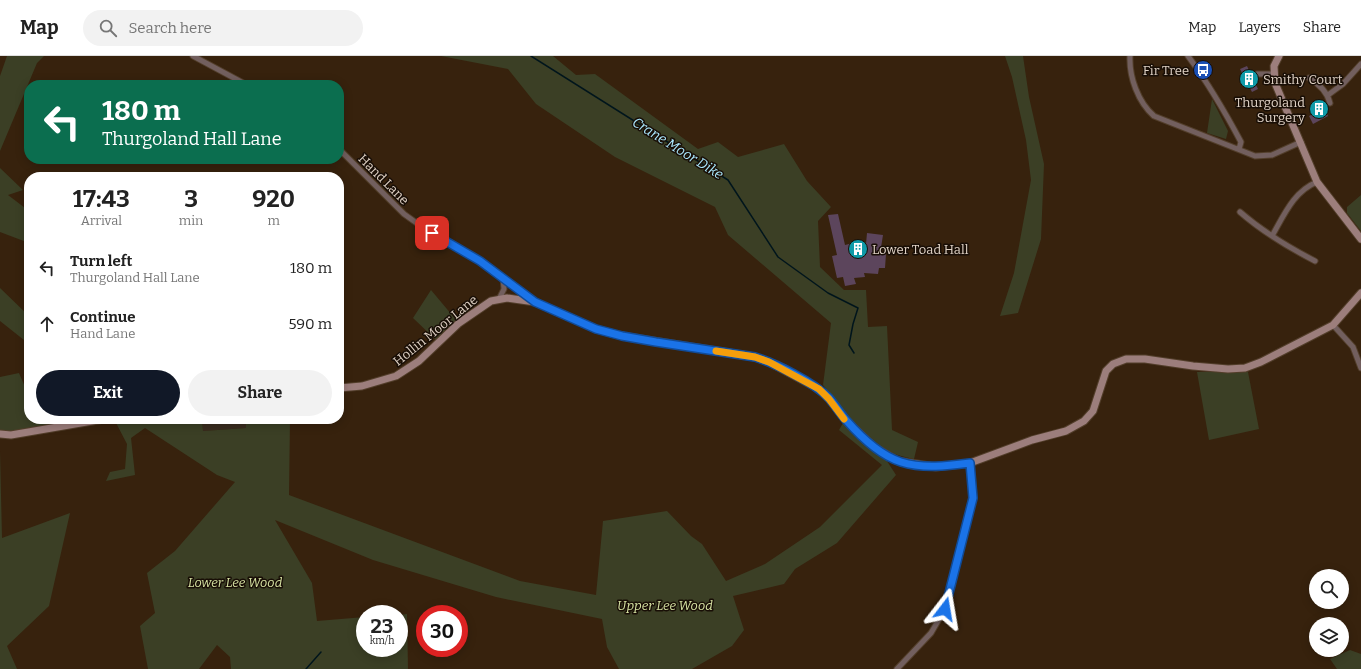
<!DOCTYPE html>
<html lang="en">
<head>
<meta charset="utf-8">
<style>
	:root { --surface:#fff; --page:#f2f2f2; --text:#222; --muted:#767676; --line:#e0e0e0; --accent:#111827 }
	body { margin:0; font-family:Bitter,serif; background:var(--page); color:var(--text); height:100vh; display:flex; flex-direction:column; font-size:15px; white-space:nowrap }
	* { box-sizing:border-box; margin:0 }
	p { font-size:13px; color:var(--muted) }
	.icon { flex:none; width:22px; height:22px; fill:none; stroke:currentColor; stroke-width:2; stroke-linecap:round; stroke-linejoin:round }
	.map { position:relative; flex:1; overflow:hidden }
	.details { position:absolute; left:24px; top:116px; width:320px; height:252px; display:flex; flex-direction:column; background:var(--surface); border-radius:16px; box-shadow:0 2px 10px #0003 }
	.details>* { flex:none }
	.guide { position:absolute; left:24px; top:24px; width:320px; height:84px; border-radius:16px; box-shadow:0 2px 10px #0003; background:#0b6e4f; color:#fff; overflow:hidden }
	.fabs { position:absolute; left:1309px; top:513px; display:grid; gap:8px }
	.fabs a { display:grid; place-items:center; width:40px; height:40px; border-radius:50%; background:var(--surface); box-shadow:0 2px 10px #0003; font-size:20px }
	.speed { position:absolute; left:356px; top:549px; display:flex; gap:8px; font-size:20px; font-weight:700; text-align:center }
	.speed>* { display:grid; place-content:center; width:52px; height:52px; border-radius:50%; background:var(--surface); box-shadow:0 2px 10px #0003; line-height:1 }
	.speed small { font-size:10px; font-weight:400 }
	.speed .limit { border:6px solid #d22; background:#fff; color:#111 }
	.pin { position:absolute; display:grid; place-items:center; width:34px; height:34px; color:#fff; margin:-17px; border-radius:8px; box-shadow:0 2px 6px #0006 }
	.me { position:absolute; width:44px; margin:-22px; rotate:14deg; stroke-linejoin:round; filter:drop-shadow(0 0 3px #0008) }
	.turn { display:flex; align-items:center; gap:14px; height:84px; padding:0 12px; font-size:18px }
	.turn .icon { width:52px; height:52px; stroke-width:2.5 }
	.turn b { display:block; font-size:28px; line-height:34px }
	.eta { display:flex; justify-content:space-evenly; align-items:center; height:68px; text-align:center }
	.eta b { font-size:24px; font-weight:700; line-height:28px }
	.action { display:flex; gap:8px; margin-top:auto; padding:8px 12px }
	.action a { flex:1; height:46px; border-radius:24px; background:var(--accent); color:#fff; font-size:16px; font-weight:700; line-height:46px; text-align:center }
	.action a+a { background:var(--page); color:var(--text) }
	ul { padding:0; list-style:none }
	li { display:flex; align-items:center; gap:12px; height:56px; padding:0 12px }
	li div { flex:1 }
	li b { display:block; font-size:15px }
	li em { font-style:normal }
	header { display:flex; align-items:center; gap:24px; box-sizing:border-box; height:56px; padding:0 20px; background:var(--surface); border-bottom:1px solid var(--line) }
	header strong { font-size:19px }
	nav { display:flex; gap:22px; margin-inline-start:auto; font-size:14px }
	.search { width:280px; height:36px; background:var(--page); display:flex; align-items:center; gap:10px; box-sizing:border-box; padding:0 14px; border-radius:22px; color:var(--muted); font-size:15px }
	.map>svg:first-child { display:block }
</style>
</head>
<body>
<header>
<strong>Map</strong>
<div class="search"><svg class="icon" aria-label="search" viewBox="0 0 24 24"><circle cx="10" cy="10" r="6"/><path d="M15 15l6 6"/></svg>Search here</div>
<nav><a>Map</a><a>Layers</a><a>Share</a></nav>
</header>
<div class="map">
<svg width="1361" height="613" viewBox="0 0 1361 613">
	<rect width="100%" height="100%" fill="#37220d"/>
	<path fill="#3a2c1f" d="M202,363H246L247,372L203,375Z"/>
	<path fill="#3b3f25" d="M7,0H44L37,7L0,95V20Z
		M441,0H553L576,19L595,18L698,93L718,86L738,101L784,88L807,125L831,151L818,165L820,211L844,234H866L868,271L887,270L892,374L918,386L914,403C905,401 895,399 887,395C862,381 841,351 823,329L831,267L728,179L715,151L615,101L536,48L508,13Z
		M1005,0H1023L1029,41L1044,108L1041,183L1018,257L1000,260L1014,217L1031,124L1026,84L1012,21Z
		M1212,43L1228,75L1226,83L1207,77Z
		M0,112L23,134L8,139L29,155V187L0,176Z
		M1361,139V175L1347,157V151Z
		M0,232L29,260V288L0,265Z
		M431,234L457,265L436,284L413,262Z
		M1197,316H1248L1259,373L1209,384Z
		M19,317L29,340V363H82L11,377L0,375V321Z
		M114,363H202L203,375L246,372V363H290L289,439L520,525L596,539L603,465L667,455L691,480L702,488L726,525L765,508L820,471L882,409L839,374L843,367L872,394L885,402L896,419L837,487L795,513L784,528L733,540L744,574L732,590L692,613H619L607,591L602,563L496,541L373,504L275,464L312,527L317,565L365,561V592H399V559L407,558L408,613H231L230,601L217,589L199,613H148L140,570L155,557L147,517L175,495L235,426L217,419L145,372L131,382L135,419L106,425L110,416L125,413L127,388Z
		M0,395L2,482L70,457L49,550L7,590L17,613H0Z
		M1350,594L1361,598V613H1337L1330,603Z"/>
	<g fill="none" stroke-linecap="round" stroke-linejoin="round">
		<path stroke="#00151c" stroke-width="1.5" d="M531,0L728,124L778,201L828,237L858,252L853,268L849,289L854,297
			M306,613L321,596"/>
	</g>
	<path fill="#5c455c" d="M1247,10L1258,33L1252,36L1240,13Z
		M1320,44L1328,60L1313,68L1309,60L1315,57L1311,48Z
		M838,158L845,189L857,186L866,188L867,177L883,179L880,198H886L885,212H879L878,218L864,217L865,221L854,222L856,228L845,230L843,221L837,222L832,200L837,199L828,159Z"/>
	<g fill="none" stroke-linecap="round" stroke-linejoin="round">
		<g stroke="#523e2a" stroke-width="7">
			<path id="street" d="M193,0L247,29
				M1130,0C1129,21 1138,46 1154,60L1255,100L1272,99L1301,86
				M1188,0C1208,27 1225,56 1241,86L1239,93
				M1257,18H1273
				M1309,22C1319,28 1327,35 1330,47
				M1328,39L1343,28L1361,8
				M339,93L404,158L425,173L448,185L480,205L534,245
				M1240,156C1263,176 1288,191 1315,205
				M1272,180C1284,159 1294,135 1317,126
				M499,243L504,233L503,222
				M1333,269L1353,291L1361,312
				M897,613L931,577L945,553L973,442L970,407"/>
		</g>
		<g stroke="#523e2a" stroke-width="9">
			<path id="secondary" d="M1279,0L1274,10L1275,27L1317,126L1361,183
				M339,332L362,330L396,320L419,305L459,267L491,245L507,242L535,246L596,273L622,280L755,301L769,306L819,333L829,343L845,363L874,391L898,405L936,411L970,407L1032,384L1066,375L1084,365L1093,355L1106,315L1113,308L1126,303H1145L1193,310L1228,313L1245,312L1261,306L1333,269L1361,237
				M0,378L11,379L104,363"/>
		</g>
		<use href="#street" stroke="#725f5e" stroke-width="5"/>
		<use href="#secondary" stroke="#9c7e7c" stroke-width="7"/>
	</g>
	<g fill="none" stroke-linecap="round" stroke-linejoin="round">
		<g stroke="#114b97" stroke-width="10">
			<path id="route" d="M432,177L480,205L535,246L596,273L622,280L656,286L755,301C777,308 813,326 829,342C835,349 840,357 846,364C860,380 879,399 901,406C923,413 947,410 970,407L973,442L945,553"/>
		</g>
		<use href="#route" stroke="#1a73e8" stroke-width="7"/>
		<path stroke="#f59e0b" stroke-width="7" d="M716,295L755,301L769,306L819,333L829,343L844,363"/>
	</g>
	<defs>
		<g id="bus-disc" transform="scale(1)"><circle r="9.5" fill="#1a4fb4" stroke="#180e06"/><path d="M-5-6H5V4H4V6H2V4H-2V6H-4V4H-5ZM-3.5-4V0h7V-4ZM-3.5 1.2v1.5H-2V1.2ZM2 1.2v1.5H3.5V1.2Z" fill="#fff"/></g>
		<g id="building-disc" transform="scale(1)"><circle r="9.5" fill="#0f9aa8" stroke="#180e06"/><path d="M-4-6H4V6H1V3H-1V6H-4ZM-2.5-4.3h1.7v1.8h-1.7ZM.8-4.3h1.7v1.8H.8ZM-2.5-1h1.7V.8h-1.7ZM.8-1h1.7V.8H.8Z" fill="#fff"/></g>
	</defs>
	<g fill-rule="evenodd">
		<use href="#bus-disc" x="1203" y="14"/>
		<use href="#building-disc" x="1249" y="23"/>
		<use href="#building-disc" x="1319" y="53"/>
		<use href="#building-disc" x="858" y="193"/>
	</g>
	<g text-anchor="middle" stroke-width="3" stroke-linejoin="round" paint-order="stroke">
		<g font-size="13" fill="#e0d2c5" stroke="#180e06" text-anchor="end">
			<text x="1189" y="19">Fir Tree</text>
			<text x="1263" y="28" text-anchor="start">Smithy Court</text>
			<text x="1305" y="51">Thurgoland<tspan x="1305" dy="15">Surgery</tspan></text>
			<text x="872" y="198" text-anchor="start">Lower Toad Hall</text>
		</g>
		<g font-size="13" fill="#e0d2c5" stroke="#180e06">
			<text transform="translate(384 123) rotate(45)" y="5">Hand Lane</text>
			<text transform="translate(435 274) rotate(-39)" y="5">Hollin Moor Lane</text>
		</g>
		<g font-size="13" font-style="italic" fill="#d7e3a3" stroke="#180e06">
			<text x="235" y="531">Lower Lee Wood</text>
			<text x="665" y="554">Upper Lee Wood</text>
		</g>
		<g font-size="14" font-style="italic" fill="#aae7fc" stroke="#180e06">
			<text transform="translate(678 92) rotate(32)" y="5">Crane Moor Dike</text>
		</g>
	</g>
</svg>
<div class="fabs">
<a><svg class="icon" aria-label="search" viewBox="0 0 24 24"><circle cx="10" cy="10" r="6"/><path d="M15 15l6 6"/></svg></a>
<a><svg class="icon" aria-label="layers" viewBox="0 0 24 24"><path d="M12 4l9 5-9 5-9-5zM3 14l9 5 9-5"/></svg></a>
</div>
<div class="speed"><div>23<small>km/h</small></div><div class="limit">30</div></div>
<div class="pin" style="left:432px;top:177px;background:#d93025"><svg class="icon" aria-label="arrive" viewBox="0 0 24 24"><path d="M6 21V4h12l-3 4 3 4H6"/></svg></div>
<svg class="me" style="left:945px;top:553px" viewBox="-20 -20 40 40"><path d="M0-17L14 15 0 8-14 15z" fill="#1a73e8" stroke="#fff" stroke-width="4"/></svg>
<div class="guide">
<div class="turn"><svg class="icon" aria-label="left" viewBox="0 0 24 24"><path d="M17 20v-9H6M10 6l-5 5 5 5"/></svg><div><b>180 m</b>Thurgoland Hall Lane</div></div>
</div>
<section class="details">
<div class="eta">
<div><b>17:43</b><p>Arrival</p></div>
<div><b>3</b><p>min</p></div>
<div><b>920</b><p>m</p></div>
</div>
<ul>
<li><svg class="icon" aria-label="left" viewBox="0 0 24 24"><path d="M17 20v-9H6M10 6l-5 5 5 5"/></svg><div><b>Turn left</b><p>Thurgoland Hall Lane</p></div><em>180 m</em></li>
<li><svg class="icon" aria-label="ahead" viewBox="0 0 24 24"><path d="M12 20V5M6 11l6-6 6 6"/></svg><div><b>Continue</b><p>Hand Lane</p></div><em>590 m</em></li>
</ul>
<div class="action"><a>Exit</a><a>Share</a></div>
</section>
</div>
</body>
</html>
